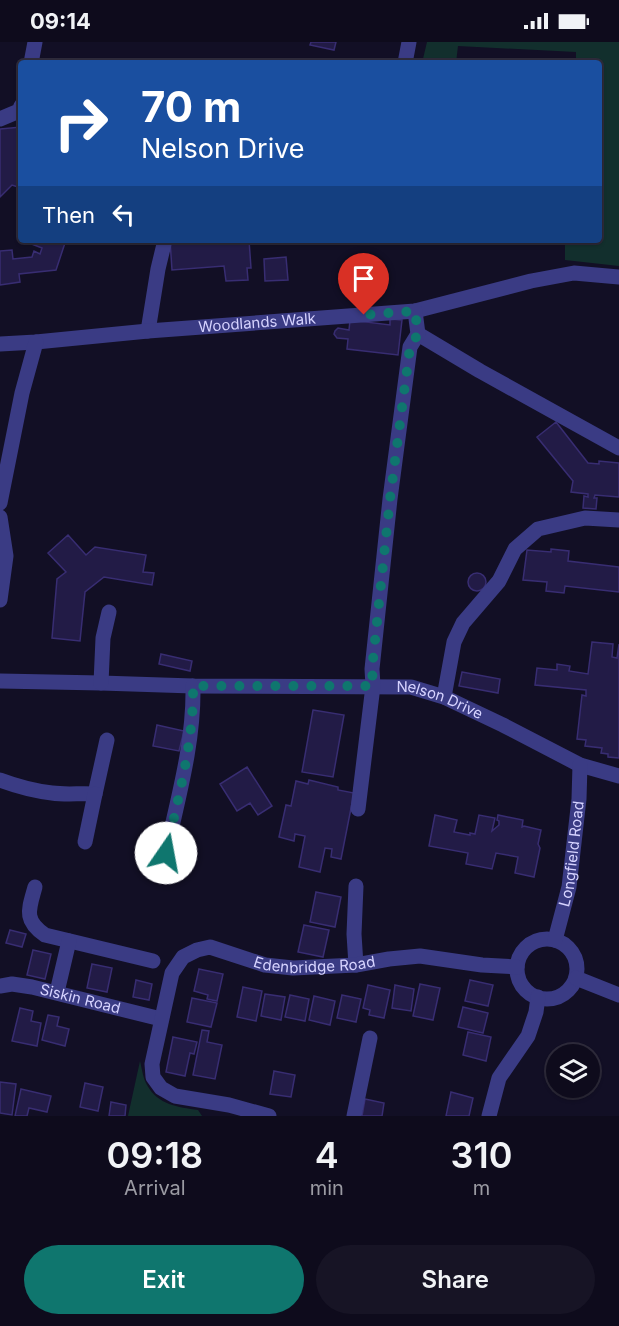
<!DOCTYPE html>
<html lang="en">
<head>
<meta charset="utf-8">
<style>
	:root { --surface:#0e0b1c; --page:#171425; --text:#f1f3f6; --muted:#9b9ba3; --line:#2e2b3b; --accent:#0f766e }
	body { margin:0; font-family:Inter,sans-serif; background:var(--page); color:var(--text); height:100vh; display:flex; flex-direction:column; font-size:22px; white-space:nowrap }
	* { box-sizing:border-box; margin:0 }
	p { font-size:20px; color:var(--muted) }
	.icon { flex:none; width:33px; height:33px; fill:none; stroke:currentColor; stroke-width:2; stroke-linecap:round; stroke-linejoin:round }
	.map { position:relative; height:1074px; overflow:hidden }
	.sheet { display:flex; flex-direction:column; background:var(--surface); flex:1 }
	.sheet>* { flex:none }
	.top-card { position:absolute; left:18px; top:18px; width:584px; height:183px; border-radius:6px; box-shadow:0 2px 4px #0004,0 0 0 2px var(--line); background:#1a4fa0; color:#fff; overflow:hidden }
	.controls { position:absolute; left:546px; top:1002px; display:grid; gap:12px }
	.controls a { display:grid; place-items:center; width:54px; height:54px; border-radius:50%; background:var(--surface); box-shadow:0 2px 4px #0004,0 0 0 2px var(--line); font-size:30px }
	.pin { position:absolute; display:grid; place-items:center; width:51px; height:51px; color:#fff; margin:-62px -26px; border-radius:50% 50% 50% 0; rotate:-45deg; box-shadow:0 0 6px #0007 }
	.pin .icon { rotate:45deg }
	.me { position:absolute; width:66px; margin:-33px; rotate:12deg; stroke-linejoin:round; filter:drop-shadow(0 0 4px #0008) }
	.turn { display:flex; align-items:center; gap:21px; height:126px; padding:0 24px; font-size:27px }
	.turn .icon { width:78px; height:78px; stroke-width:2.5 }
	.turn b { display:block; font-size:42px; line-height:51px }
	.then { display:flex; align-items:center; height:57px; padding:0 24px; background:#0003; gap:12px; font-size:22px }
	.eta { display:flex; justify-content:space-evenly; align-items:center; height:102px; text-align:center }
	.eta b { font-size:36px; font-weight:600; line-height:42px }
	.cta { display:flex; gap:12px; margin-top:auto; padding:12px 24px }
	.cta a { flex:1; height:69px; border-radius:36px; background:var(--accent); color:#fff; font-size:24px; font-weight:600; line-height:69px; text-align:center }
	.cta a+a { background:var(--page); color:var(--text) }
	.status { display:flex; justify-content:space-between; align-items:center; height:42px; padding:0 30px; background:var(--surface); direction:ltr }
	.status svg { height:16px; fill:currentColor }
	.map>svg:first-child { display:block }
</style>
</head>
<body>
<div class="status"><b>09:14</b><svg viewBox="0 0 49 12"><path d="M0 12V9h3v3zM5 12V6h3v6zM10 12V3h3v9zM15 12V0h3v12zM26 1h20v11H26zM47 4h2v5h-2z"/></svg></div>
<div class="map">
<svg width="619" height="1074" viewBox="0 0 619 1074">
	<rect width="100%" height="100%" fill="#120f25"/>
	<path fill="#122f2d" d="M427,0H619V224L565,218V198H598V21H576V10L458,4L456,21H422Z
		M140,1019C142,1027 143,1036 147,1043C158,1063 178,1065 198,1068L202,1074H128Z"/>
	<path fill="#221b46" stroke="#382d72" stroke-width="1.5" d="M311,0H336L334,8L310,3Z
		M21,85V146L12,143L0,155V87Z
		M30,198H66L56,228L19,232L20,240L0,243V209L12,208L13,217L32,215L34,209L40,212L42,206L29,201Z
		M170,198H249L251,226H247L248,238L226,239L224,224L172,228Z
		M286,215L288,238L265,239L264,217Z
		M390,277L402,278L398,313L347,307L348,297L337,296L334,292L335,289L338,286L349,288L350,278L390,283Z
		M556,380L588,421L599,422V419L619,421V455L595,453L594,456H597L596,467L583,466L584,454L588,455V452L571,450L573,439L537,395Z
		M68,493L86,513L95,505L146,513L143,530L154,531L152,543L104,535L85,550L80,599L52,596L57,537L66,530L48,511Z
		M551,507L569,509L568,519L619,525V550L565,544L564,551L546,549L547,540L523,538L527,508L551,510Z
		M468 540a9 9 0 1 1 18 0a9 9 0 1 1-18 0Z
		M592,600L613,602L612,615L617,616L619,602V716L608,715V712L601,711L602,706L585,704L586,698L577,697L582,653L586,654V648L535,643L537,626L557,628V622L570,624L569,629L588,632Z
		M161,612L192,619L190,629L159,622Z
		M462,630L500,637L498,651L459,644Z
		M313,668L344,673L333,735L302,730Z
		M157,683L184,689L179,709L153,704Z
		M247,725L272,764L258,773L250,761L237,769L220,742Z
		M309,738L338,745V748L354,751L341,817L331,815L332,807L325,806L320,830L299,825L305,794L295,792L294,799L279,795L286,763L291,764L296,739L308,742Z
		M435,773L457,778L454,790L470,793V791L475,792L479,773L495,776L492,789L499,783V779L497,778L498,773L523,778L522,785L524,784L541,788L538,802L540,806L534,835L515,831L518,815L496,811L492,827L466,822L468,811L429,804Z
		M316,850L341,855L335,885L310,880Z
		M304,883L329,888L323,915L298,910Z
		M10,888L26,892L22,905L6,901Z
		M33,908L51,912L45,937L27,933Z
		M92,922L112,926L107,950L87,946Z
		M199,927L223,932L217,959L207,957L208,953L194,949Z
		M136,938L152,942L149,958L133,955Z
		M470,938L493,943L488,964L465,959Z
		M420,942L440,946L433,978L413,974Z
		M368,943L390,948L384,976L369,973L370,968L363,966Z
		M395,943L414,947L411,969L392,966Z
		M243,945L262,949L256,979L237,975Z
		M265,952L285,955L281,978L261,974Z
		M290,953L309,957L305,979L285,975Z
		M342,953L361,957L356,980L337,976Z
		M314,954L335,959L330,983L309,978Z
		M192,956L217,961L211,985L187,980Z
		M463,965L488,971L483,991L458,985Z
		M20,966L33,969L31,979L41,981L37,1004L12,999Z
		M48,973L59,975L57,984L69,987L65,1004L42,998Z
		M202,988L209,989L207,1000L222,1003L215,1037L193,1033Z
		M468,990L491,995L486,1019L463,1013Z
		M173,995L197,1000L194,1012L190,1011L185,1034L166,1030Z
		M274,1029L295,1033L291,1055L270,1052Z
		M0,1040L16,1042L12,1073L0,1071Z
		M85,1041L103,1045L98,1069L80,1065Z
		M21,1047L51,1054L47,1070L29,1066L27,1074H15Z
		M451,1050L473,1056L469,1074H446Z
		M365,1057L384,1061L382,1074H362Z
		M111,1060L126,1063L125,1074H109Z"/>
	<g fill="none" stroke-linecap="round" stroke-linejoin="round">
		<g stroke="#3a3b84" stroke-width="15">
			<path d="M31,21L35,0"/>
			<path d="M405,21L409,0"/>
			<path d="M0,77L19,69L21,64"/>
			<path d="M148,289L158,227L165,198"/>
			<path d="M418,292L480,329L619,406"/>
			<path id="s1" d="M0,302L36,300L148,289L415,269L531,239L574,231L619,235"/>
			<path d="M0,461L22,351L36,300"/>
			<path d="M0,475L6,514L0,558"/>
			<path id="s2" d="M0,639L101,641L193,644L411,645L444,655L503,683L580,723L619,734"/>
			<path d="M101,641L103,596L109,570"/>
			<path d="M444,655L454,600L463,581L499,539L515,507L538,487L585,476L619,478"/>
			<path d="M0,738C16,744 35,749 52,751C66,753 81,751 95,752L107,698"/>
			<path d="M358,767L373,644L372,627L390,457L410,305L418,292L415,269"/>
			<path d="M85,800L95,752"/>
			<path d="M166,811C178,756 194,701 193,644"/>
			<path d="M356,844L354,892L356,923"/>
			<path d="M35,845C29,867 23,878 45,893L153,919"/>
			<circle cx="547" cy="927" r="30"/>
			<path id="s3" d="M555,898L569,845L579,757L580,723"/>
			<path d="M576,936L619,953"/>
			<path id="s4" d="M0,944L12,942L32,945L161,977"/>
			<path d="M57,950L69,899"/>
			<path id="s5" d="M269,1074L229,1063L175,1054L161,1046L153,1035L152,1022L172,931L183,915L197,908L210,905L265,923L293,926L356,923L389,917L420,914L482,923L517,925"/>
			<path d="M354,1074L370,996"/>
			<path d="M489,1074L499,1036L528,994L536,970L538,955"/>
		</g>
	</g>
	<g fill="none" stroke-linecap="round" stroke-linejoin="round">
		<path stroke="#0f766e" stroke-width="10" stroke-dasharray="0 18" d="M166,811C178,756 194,700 193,644H373L372,627L390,457L410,305L418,292L415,269L364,273"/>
	</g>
	<g text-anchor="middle" stroke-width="6" stroke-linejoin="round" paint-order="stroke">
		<g font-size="15" fill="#d6d3ff" stroke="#120f25">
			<text dy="5" stroke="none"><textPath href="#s1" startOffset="258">Woodlands Walk</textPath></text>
			<text dy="5" stroke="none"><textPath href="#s2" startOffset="442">Nelson Drive</textPath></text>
			<text dy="5" stroke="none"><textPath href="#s3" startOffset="88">Longfield Road</textPath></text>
			<text dy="5" stroke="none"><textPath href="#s5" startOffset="388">Edenbridge Road</textPath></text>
			<text dy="5" stroke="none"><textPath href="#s4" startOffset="82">Siskin Road</textPath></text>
		</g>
	</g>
</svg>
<div class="controls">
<a><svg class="icon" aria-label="layers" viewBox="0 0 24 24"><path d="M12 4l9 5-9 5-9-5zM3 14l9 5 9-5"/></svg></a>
</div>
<div class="pin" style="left:364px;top:273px;background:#d93025"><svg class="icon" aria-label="arrive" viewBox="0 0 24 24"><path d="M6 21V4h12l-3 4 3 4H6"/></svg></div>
<svg class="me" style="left:166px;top:811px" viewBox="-20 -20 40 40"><circle r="19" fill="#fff"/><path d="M0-13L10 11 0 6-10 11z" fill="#0f766e"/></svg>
<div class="top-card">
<div class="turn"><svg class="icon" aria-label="right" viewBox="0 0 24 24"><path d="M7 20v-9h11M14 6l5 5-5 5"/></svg><div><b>70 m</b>Nelson Drive</div></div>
<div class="then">Then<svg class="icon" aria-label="left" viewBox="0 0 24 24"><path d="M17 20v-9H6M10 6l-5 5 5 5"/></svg></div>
</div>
</div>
<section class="sheet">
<div class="eta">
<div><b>09:18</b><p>Arrival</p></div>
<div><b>4</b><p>min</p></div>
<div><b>310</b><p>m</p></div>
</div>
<div class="cta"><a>Exit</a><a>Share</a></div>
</section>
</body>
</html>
